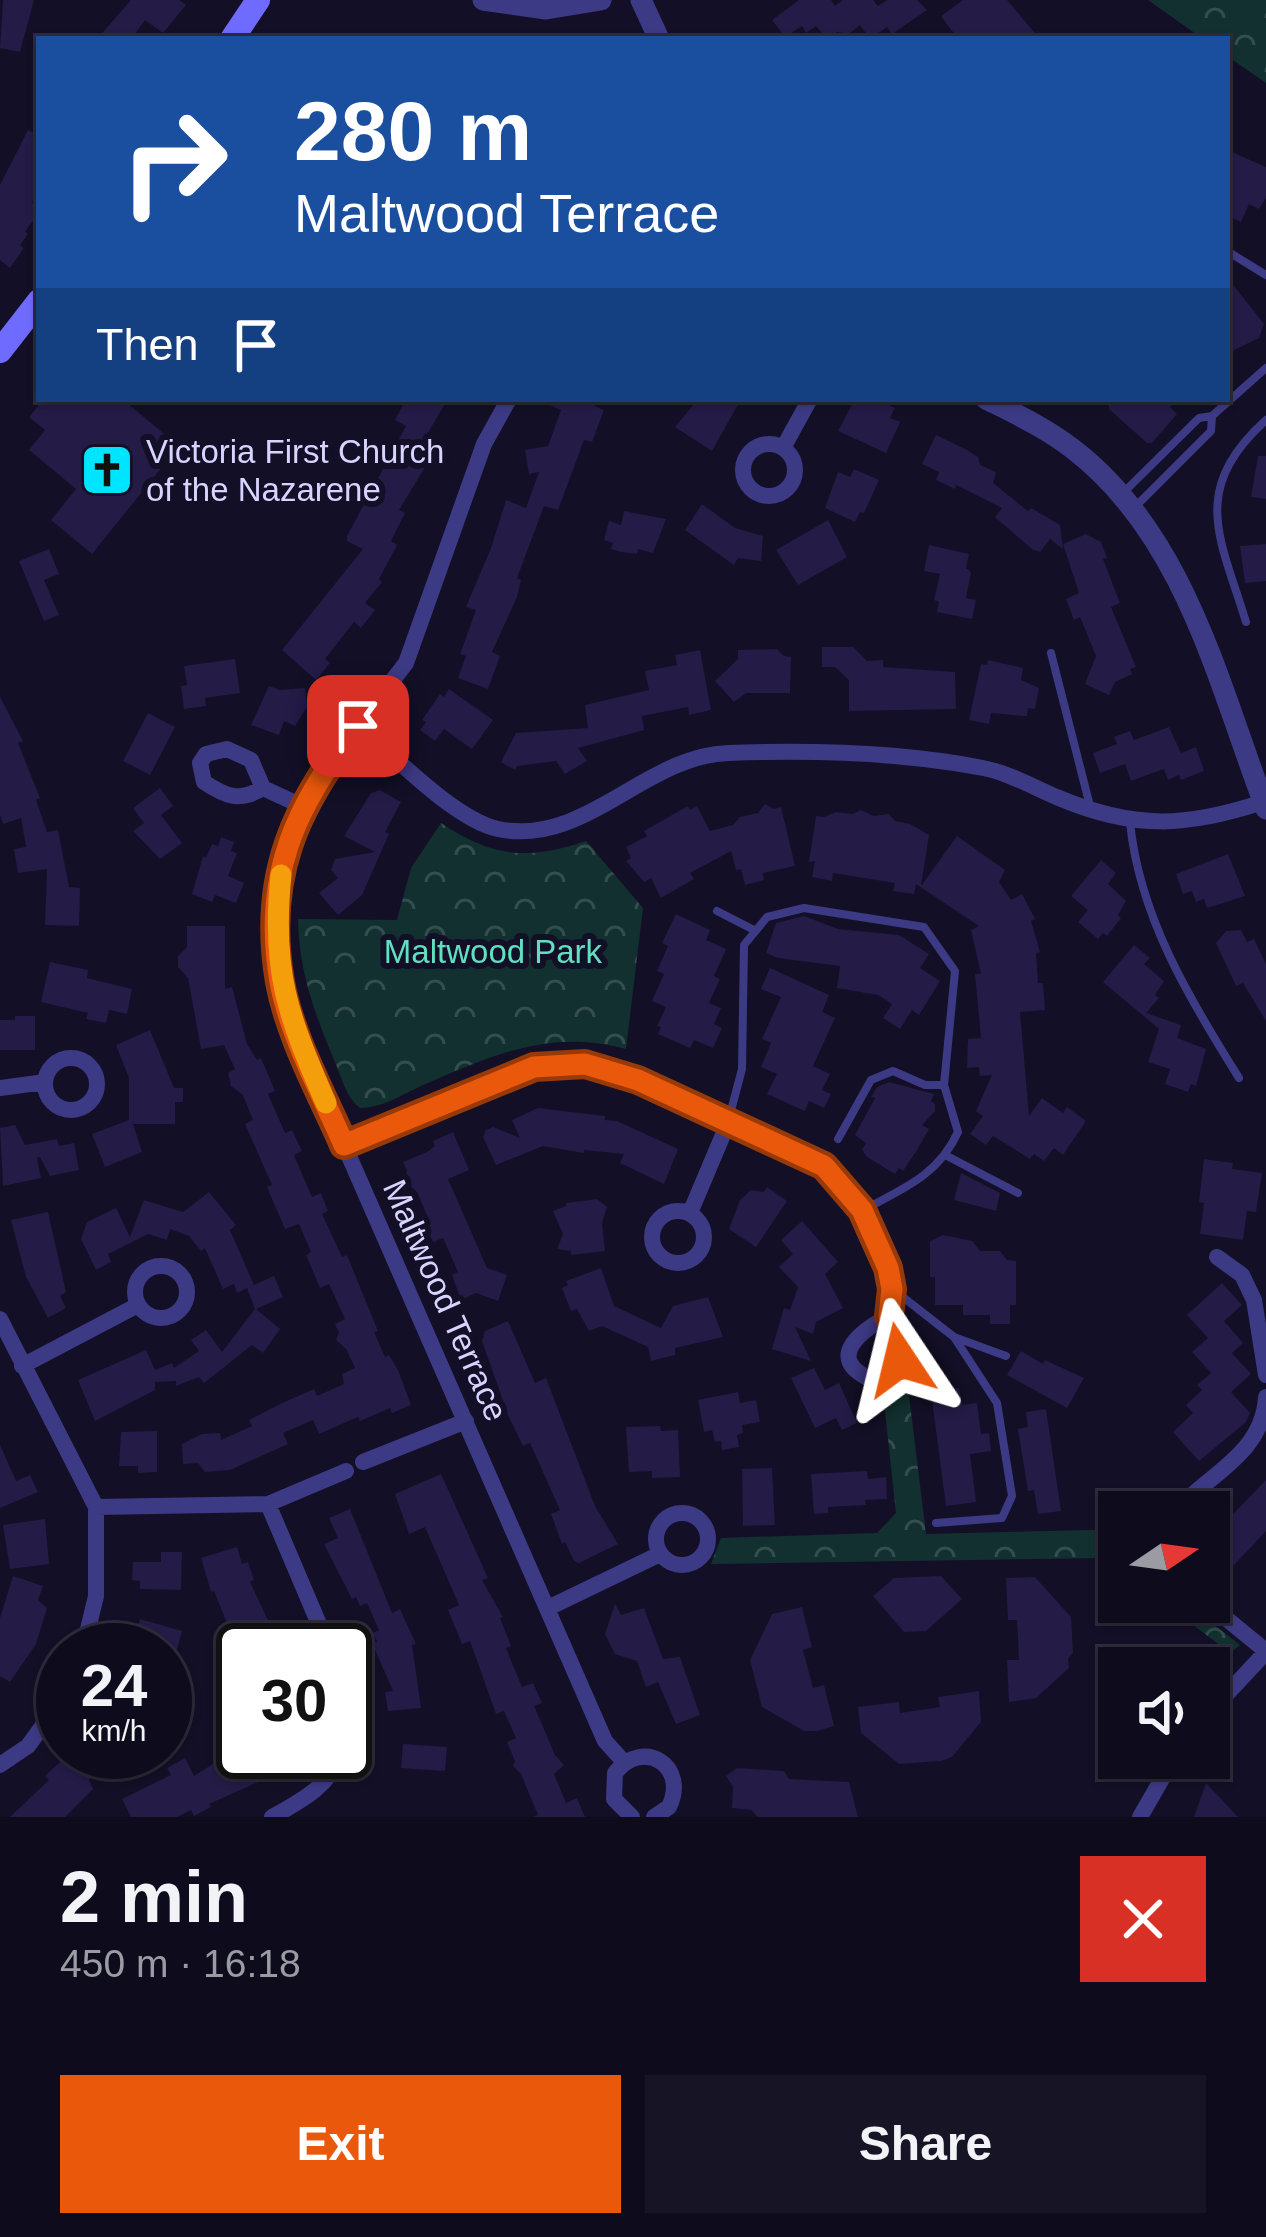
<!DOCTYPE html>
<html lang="en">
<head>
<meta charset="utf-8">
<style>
	:root { --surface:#0e0b1c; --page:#171425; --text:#f1f3f6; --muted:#9b9ba3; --line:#2e2b3b; --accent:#ea580c }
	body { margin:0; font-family:Helvetica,sans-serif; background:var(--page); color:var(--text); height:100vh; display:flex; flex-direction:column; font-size:45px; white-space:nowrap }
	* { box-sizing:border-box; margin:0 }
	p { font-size:39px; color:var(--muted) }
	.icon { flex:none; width:66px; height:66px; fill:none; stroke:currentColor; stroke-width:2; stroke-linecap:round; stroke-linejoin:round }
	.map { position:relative; height:1817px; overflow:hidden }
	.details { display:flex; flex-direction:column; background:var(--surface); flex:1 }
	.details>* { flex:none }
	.banner { position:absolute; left:36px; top:36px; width:1194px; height:366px; border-radius:0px; box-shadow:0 3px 9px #0004,0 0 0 3px var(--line); background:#1a4fa0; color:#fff; overflow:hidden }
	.needle { width:78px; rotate:77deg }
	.buttons { position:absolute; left:1098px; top:1491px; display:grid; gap:24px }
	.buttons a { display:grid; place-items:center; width:132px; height:132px; border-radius:0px; background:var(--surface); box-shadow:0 3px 9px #0004,0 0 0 3px var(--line); font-size:60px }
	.speed { position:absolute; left:36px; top:1623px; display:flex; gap:24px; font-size:60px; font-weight:700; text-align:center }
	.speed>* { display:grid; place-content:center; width:156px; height:156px; border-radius:50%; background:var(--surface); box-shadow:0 3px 9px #0004,0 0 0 3px var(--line); line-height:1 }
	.speed small { font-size:30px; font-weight:400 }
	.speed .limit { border:6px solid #111; border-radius:18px; background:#fff; color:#111 }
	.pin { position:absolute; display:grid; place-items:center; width:102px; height:102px; color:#fff; margin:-51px; border-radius:24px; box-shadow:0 6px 18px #0006 }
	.me { position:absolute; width:132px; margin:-66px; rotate:350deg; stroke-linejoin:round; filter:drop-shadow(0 0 9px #0008) }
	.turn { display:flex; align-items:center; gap:42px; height:252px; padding:0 60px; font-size:54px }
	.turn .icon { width:156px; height:156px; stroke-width:2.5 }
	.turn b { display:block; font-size:84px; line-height:102px }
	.then { display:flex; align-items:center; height:114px; padding:0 60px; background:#0003; gap:24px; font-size:45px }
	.round { display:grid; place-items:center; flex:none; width:126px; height:126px; border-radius:0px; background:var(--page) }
	.head { display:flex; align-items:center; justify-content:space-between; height:204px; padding:0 60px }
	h1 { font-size:72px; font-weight:700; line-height:90px }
	.button { display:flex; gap:24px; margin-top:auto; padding:24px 60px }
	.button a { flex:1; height:138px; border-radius:0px; background:var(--accent); color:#fff; font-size:48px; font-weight:700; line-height:138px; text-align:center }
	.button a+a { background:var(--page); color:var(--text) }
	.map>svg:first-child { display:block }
</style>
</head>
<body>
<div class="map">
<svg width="1266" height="1817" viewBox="0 0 1266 1817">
	<defs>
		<pattern id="park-crowns" width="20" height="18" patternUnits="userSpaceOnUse" patternTransform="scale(3)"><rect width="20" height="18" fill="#12302f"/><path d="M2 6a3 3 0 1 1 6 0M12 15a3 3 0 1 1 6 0" fill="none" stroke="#344d4e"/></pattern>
	</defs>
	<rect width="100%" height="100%" fill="#130f26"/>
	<path fill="url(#park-crowns)" d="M1148,0H1266V83L1227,56V39H1203Z
		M441,823C492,857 527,861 586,841L643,908L626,1049C550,1028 490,1056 421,1086C402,1095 381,1108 360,1108C347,1098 343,1082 337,1067C316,1017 299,974 298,919L397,920L411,868Z
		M907,1379L926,1534L1094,1530L1119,1535V1568L1106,1558L711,1564L721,1538L877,1533L896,1513L883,1393Z
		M1163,1602H1185L1240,1645L1230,1653Z"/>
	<path fill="#241b47" d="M3,0H34L20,52L0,48Z
		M131,0H179L186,5L163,33L145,20L131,39H97Z
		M799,0H831L835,6L843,0H873L878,6L887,0H917L927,10L892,34L887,27L870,39L860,25L849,34L837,32L827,39L816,26L806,33L802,26L785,37L772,20Z
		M963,0H1007L1040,39H958L941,16Z
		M28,130L39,135V192L32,202L39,212L25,232L28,234L20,245L24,248L10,268L0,260V185Z
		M1227,150L1266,167V198L1259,209L1249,204L1241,222L1227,216Z
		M1227,277L1264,324L1259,338L1232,351L1227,344Z
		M44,399H122L179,446L92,554L51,520L76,489L29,450L45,430L29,417Z
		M406,399H448L420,446L428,450L424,456L430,459L399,510L405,513L391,541L397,545L379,579L382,582L365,603L375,610L361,628L354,622L325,659L330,663L316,680L282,650L363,549L347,541V536L406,426L395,420Z
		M535,399H580L604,410L592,442L584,440L558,510L544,506L517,578L521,580L517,597L492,652L500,656L488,689L458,678L466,656L460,654L476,610L466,607L491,548L506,500L526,508L539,472L529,474L525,450L548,446L561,410Z
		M698,399H741L712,451L675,427Z
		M855,399H875L895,408L890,418L900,422L886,453L838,431Z
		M1109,399H1177L1170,407L1177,414L1152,443H1147L1109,409Z
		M936,435L967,450L978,457L980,465L996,472L993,483L1028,511L1031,508L1060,525L1063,549L1050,539L1040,552L1033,550L995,517L1002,508L956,485L955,489L936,480L939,472L922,464Z
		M1258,456H1266V499L1251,497Z
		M854,469L879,480L864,513L860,512L855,522L825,508L838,472L850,477Z
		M702,504L735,528L763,536L761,561L738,558L734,565L685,530Z
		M624,511L666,519L653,553L638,549L637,554L621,552L611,549L613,543L604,540L609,521L621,525Z
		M828,520L847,557L798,585L776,550Z
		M1086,534L1101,542L1107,558L1103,559L1120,603L1111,607L1136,667L1130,669L1132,674L1115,682L1109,695L1085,684L1096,656L1080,617L1074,620L1066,599L1079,593L1063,544Z
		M1266,544V581L1245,583L1240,546Z
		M929,545L969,554L966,568L971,572L966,598L976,600L972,619L937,612L939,602L934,600L940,574L924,571Z
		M49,549L59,574L44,580L59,615L44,621L19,561Z
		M822,647H853L867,661L883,660V667L955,672L956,709L849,711V680L835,667H822Z
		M777,649L784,656L791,657L790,693H746L734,702L715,681L738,659V650Z
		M700,650L711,710L689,715L688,707L642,716L644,730L578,748L587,761L565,774L556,761L517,766L515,770L501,762L516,733L588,728L585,705L649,690L645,671L677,665L675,655Z
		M235,659L240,693L205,698L206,706L184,709L181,686L187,685L184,666Z
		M988,660L1023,668L1021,680L1039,688L1035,709L1028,708L1027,716H1022L991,713L989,724L969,720L981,664L987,665Z
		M269,686L280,690L305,688L307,707L295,726L284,721L279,735L251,725Z
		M449,689L493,720L472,749L444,729L435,741L420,730L426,722L422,720L440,694L444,697Z
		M0,697L23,741L18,743L40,798L36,800L47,832L58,830L69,887L80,888L79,926L45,925L47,869L18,873L14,849L26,847L21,818L3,824L0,815Z
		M148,713L175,727L150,775L123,761Z
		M1169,727L1181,753L1196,747L1204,771L1181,780L1179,775L1168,780L1164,769L1131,781L1125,764L1100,773L1093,753L1117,744L1114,737L1130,731L1134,740Z
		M160,788L173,806L161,815L182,843L160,859L133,831L144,823L133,808Z
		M380,790L401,802L385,832L389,834L362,895L338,915L319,893L338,878L331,870L335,859L375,852L344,836L371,793Z
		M765,804L774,809L781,807L795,866L763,873L764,880L745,885L741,869L736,870L731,851L690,873L694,879L661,898L651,878L644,882L626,861L631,858L626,847L647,836L644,831L688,806L690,810L697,806L710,831L733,825L740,817L758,813Z
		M861,810L874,816L889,814L895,821L910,824L929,835L921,886L957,836L1005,870L999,882L1011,900L1022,894L1035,919L1031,921L1040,952L1036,953L1038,983H1043L1045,1010L1020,1012L1029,1116L1042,1098L1063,1113L1067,1107L1086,1121L1063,1155L1054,1148L1044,1161L1034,1154L1030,1159L993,1136L986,1145L970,1134L983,1116L976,1111L992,1075L980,1076L979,1067L967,1068L968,1039L981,1038L975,974H981L971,930L979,926L916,884L914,894L893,891L895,883L833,873L832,881L812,877L815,861L809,862L816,816L824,817L836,812L853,814Z
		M221,837L234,842L231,851L237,853L228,876L244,883L236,903L215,895L212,902L192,894L203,856L206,858L212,844L218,846Z
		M1228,854L1245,896L1207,908L1204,899L1196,902L1192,891L1183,894L1176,874Z
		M1101,860L1116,873L1108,884L1126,901L1118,915L1121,918L1107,936L1103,933L1098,939L1078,922L1088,910L1071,896Z
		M676,914L710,930L706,940L726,949L714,976L720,979L709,1003L721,1008L714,1024L722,1028L713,1048L694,1040L690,1048L658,1034L661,1027L657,1026L666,1007L652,1001L664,974L657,971L668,946L662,943Z
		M804,916L838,929L899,935L929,954L920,968L940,981L919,1015L912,1010L900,1029L883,1018L892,1004L878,995L837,988L840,966L778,958L766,953L776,923Z
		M187,926H225V989L232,987L247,1044L257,1060L261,1058L275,1091L268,1094L285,1133L292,1130L302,1151L294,1155L312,1197L321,1193L328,1211L322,1214L342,1257L347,1255L378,1331L374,1332L385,1357L389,1355L398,1370L411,1405L392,1413L390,1408L360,1421L358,1417L319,1434L313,1420L283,1433L288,1444L230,1470L205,1472L198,1463L183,1464L182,1444L202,1434L220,1433L221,1440L252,1426L249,1420L280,1404L314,1389L317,1396L344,1384L342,1374L355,1368L346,1349L336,1340L339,1332L335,1324L345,1319L329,1284L320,1288L306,1255L311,1252L299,1224L285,1229L267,1187L272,1185L245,1124L253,1120L243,1095L231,1086L228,1073L235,1069L224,1045L201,1049L188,978L178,967V956L187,947Z
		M1241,930L1247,942L1254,939L1266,964V1021L1243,983L1236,986L1216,943L1226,931Z
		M1134,945L1150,958L1144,964L1164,981L1155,995L1159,998L1146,1013L1181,1025L1177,1038L1206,1049L1196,1086L1191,1084L1188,1092L1165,1084L1170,1069L1148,1062L1159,1029L1103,982Z
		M50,962L88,970L87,978L132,989L127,1014L109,1010L106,1023L86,1019L88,1013L41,1002Z
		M770,968L829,995L822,1012L835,1018L813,1066L830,1074L822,1090L831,1094L824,1108L809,1101L805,1111L767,1094L777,1074L761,1067L771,1043L762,1039L781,997L761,989Z
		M15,1016H35V1050H0V1020H15Z
		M150,1030L174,1088H183V1102H175V1124H133L142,1152L105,1167L92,1134L129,1120V1078L116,1045Z
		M889,1082L934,1094L931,1101L935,1104V1111L922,1125L929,1129L917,1150L903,1171L899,1168L895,1174L867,1157L862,1150L866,1143L855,1135L875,1098L871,1097L877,1087Z
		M538,1108L605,1116V1120L617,1121L678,1149L664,1184L620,1163L624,1154L584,1150V1153L543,1146L496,1165L483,1137L486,1130L493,1127L520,1138L512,1120Z
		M15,1125L25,1145L57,1139L59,1146L74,1143L79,1170L50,1176L40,1157L37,1158L41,1178L3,1186L0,1128Z
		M453,1132L469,1170L448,1179L487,1268L507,1275L498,1301L476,1293L461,1300L452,1275L458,1272L443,1238L433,1242L425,1225L430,1223L417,1192L404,1180L407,1171L403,1162L427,1152L435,1146L433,1141Z
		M1204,1159L1233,1163L1232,1169L1262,1173L1256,1212L1247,1211L1243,1240L1200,1234L1204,1203L1199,1202Z
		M961,1173L1000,1193L996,1211L954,1200Z
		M767,1187L787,1201L756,1247L729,1229L740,1200L751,1190L764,1192Z
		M209,1192L236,1225L230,1230L254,1285L274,1276L283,1297L256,1309L280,1329L263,1353L252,1345L204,1383L199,1377L176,1386V1381L155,1382V1390L95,1421L78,1380L146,1350L155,1370L172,1363L174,1368L199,1351L191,1340L206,1330L222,1352L255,1309L247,1288L237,1293L234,1284L223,1289L205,1248L201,1251L189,1236L170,1229L167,1240L148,1234L108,1254L111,1262L96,1270L81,1239L87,1222L116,1208L130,1237L144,1200L183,1212Z
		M597,1199L607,1207L602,1223L605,1251L571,1255V1251L557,1249L563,1234L553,1211L566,1206V1203Z
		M48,1212L66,1292L60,1296L66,1308L48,1318L26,1277L11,1220Z
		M802,1221L838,1262L825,1274L843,1308L816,1322L813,1334L795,1327L811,1361L772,1349L784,1308L790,1310L798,1287L779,1267L793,1254L781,1240Z
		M943,1235L972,1241L980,1251H1000L1007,1260L1016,1261V1305H1010V1324H990V1315H963V1305H935V1277H930V1241Z
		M601,1268L614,1306L661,1328L673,1306L708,1297L723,1337L675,1348V1355L651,1361L648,1347L602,1326L589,1331L577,1309L571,1311L562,1288L568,1285L566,1281Z
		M1222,1283L1242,1305L1224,1321L1243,1343L1232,1353L1251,1374L1231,1392L1250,1413L1246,1422L1199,1461L1173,1432L1193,1413L1186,1405L1202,1390L1197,1385L1211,1373L1192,1352L1208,1338L1187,1315Z
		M508,1321L535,1383L546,1378L595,1506L618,1544L579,1563L574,1561L565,1542L562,1544L551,1514L560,1510L530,1443L523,1446L508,1415L482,1341L485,1331Z
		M1021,1351L1043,1364L1045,1360L1084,1378L1067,1408L1007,1375Z
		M814,1368L825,1390L839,1383L857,1423L842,1430L836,1418L815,1428L791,1378Z
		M959,1388L962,1405L977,1403L981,1434L989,1433L991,1451L970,1454L976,1502L946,1506L931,1392Z
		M738,1392L740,1403L756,1400L760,1422L742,1425L743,1433L737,1435L739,1447L722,1450L721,1441L715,1442L712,1430L704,1432L698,1400Z
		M1046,1409L1061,1511L1038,1514L1034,1490L1028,1491L1018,1429L1028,1427L1026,1412Z
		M660,1426L661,1431L678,1430L680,1477L652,1478V1471L629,1472L626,1427Z
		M157,1431V1472L138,1473V1466H119L121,1432Z
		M0,1445L16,1481L30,1475L38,1492L0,1508Z
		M772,1468L775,1525L743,1526L742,1469Z
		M867,1471L868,1479L886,1477L887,1499L865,1500L866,1505L828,1507V1513L814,1514L811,1474Z
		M441,1474L488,1578L482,1580L503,1617L500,1618L511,1646L506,1648L522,1687L533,1683L542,1703L534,1706L555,1755L564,1765L554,1774L566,1803L577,1798L585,1817H533L538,1815L521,1774L513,1766L515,1761L507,1742L516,1738L504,1711L496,1714L470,1641L462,1644L448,1610L459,1605L425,1527L409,1534L395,1494Z
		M1266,1480V1531L1221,1579L1209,1568V1539Z
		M350,1509L392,1613L400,1609L416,1644L412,1645L421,1708L388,1711L385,1692L393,1691L372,1643L377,1641L373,1633L379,1630L367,1603L360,1606L356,1597L352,1599L324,1544L338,1538L329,1518Z
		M45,1519L49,1564L10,1569L3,1525Z
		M237,1547L242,1564L248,1562L254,1580L250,1582L282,1650H238L214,1591L211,1592L201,1558Z
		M161,1552H182L181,1590L140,1589V1581L132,1580L133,1562H161Z
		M13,1576L43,1586L38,1600L47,1608L36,1644L10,1682L0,1676V1618Z
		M941,1576L962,1599L926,1631L904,1632L873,1596L894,1578Z
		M1035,1577L1071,1617L1073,1653L1068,1658L1069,1668L1036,1698L1009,1702L1007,1660H1019L1017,1620H1008L1006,1578Z
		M615,1604L621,1615L644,1608L663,1659L680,1657L700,1715L676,1724L658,1682L646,1687L637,1661L615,1654L605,1634Z
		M802,1607L812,1647L803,1650L813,1688L824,1685L834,1726L817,1731H804L762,1707L750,1660L772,1614Z
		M140,1619L182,1631L169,1678L165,1677V1650H132Z
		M979,1691L981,1722L952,1757L941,1761L899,1764L861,1733L858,1707L899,1702L900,1713L940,1707L938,1697Z
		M403,1744L447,1747L445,1771L401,1768Z
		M238,1748L246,1764L253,1761L263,1780L209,1804L211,1807L194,1816L191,1810L177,1817H131L122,1799L171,1775L167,1768L185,1758L194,1776Z
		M87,1752H109L89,1780L93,1789L65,1817H10L49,1780L45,1776L62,1760L70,1768Z
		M737,1768L784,1771L789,1779L849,1782L858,1817H757L752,1810L732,1808L733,1787L726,1776Z
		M1206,1783L1238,1817H1194Z"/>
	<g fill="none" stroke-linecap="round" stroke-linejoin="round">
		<path stroke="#3d3a85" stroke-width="8" d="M1227,251L1266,275
			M1124,492L1199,418L1212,416L1266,368
			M1134,508L1211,431L1212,416
			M1246,622C1220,537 1189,490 1266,420
			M1051,653L1091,810
			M1130,822C1139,916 1190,1000 1239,1078
			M717,911L754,930
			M728,1122L742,1069L744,945L767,917L804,908L924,927L955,971L944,1085L958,1132C939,1174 905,1188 865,1209
			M838,1139L871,1080L893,1071L925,1085H944
			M947,1156L1018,1193
			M895,1291L954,1337L1006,1356
			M936,1523L1002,1518L1012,1496L997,1403L954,1337"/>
		<path stroke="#3d3a85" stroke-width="16" d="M509,399L484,444L406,663L321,773L302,806L281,869L276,924L280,984L303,1051L605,1741L624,1762
			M743 470a26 26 0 1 1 52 0a26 26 0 1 1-52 0Z
			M783,448L810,399
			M359,726C394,756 454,819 498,829C585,847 644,756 728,753C811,750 901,752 983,768C1009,773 1035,788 1059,798C1135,830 1187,827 1263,802
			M263,788C240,802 226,797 204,782L200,763L206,754L227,749L251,760L263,788L302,806
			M45 1084a26 26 0 1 1 52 0a26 26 0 1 1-52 0Z
			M0,1088L45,1082
			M344,1145L534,1067L585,1064L638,1080L824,1166L862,1210L888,1267L892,1289L889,1316L901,1342L900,1360L894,1372L885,1378L870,1379C823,1357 864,1329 889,1316
			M652 1237a26 26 0 1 1 52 0a26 26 0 1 1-52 0Z
			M690,1213L728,1123
			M1217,1257L1242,1275L1254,1300L1266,1375
			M135 1292a26 26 0 1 1 52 0a26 26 0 1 1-52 0Z
			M0,1319L96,1507V1596L83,1650
			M22,1366L138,1305
			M363,1462L466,1421
			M268,1504L330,1650
			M96,1507L268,1504L346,1471
			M1175,1512C1208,1474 1263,1454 1266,1397
			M656 1539a26 26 0 1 1 52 0a26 26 0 1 1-52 0Z
			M1206,1602L1266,1651
			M548,1608L660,1554
			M345,1685L349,1737L345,1746
			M1209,1713L1266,1652
			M0,1765L28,1746L63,1698
			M272,1817C303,1800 329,1786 343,1752
			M632,1817L614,1799L615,1773C643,1737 689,1766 669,1807L654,1817
			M1140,1817L1174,1758"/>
		<path stroke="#3d3a85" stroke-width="21" d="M483,0L546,9L601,0
			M641,0L659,39
			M986,399C1016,414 1046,428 1073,449C1185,535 1218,683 1266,809"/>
		<path stroke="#6f6bff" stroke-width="24" d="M232,39L258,0
			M0,351L39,301"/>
	</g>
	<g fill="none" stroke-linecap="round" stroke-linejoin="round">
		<g stroke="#983908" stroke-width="30">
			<path id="route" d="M358,726C295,805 262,877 280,982C290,1037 322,1094 344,1145L534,1067L585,1064L638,1080L824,1166L862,1210L888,1268L892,1289L889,1316L901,1342L900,1360"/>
		</g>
		<use href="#route" stroke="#ea580c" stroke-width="21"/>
		<path stroke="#f59e0b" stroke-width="21" d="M281,875C271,972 288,1016 326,1103"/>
	</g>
	<defs>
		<g id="church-square" transform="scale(2.7)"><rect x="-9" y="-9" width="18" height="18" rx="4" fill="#00e5ff" stroke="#130f26"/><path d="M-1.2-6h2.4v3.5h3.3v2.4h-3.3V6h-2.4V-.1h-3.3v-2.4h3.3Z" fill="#111"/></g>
	</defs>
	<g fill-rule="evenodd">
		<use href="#church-square" x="107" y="470"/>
	</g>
	<g text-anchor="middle" stroke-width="12" stroke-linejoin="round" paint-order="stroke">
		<g font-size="33" fill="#d9d4ff" stroke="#130f26" text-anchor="start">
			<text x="146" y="463">Victoria First Church<tspan x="146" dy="38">of the Nazarene</tspan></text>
		</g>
		<g font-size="33" fill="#5fe0c0" stroke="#130f26">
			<text x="493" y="963">Maltwood Park</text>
		</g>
		<g font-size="33" fill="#d9d4ff" stroke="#130f26">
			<text transform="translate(446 1300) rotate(66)" y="12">Maltwood Terrace</text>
		</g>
	</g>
</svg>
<div class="buttons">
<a><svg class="needle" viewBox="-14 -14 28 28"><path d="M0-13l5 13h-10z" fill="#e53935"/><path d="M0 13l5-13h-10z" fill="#9b9ba3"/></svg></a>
<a><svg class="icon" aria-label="sound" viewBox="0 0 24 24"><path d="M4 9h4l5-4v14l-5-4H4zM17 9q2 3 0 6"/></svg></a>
</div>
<div class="speed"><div>24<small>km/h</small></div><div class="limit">30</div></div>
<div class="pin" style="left:358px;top:726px;background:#d93025"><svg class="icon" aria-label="arrive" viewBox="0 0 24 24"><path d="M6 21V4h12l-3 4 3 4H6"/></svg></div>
<svg class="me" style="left:900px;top:1360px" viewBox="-20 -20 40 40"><path d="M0-17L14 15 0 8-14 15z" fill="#ea580c" stroke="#fff" stroke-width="4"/></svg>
<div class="banner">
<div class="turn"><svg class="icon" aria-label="right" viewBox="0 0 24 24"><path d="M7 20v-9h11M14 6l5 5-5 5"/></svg><div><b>280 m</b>Maltwood Terrace</div></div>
<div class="then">Then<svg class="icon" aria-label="arrive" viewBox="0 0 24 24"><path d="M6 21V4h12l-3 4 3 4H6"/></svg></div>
</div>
</div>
<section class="details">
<div class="head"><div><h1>2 min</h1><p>450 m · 16:18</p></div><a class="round" style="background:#d93025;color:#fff"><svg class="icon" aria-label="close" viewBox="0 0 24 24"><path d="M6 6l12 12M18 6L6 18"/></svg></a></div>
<div class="button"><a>Exit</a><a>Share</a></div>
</section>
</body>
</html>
